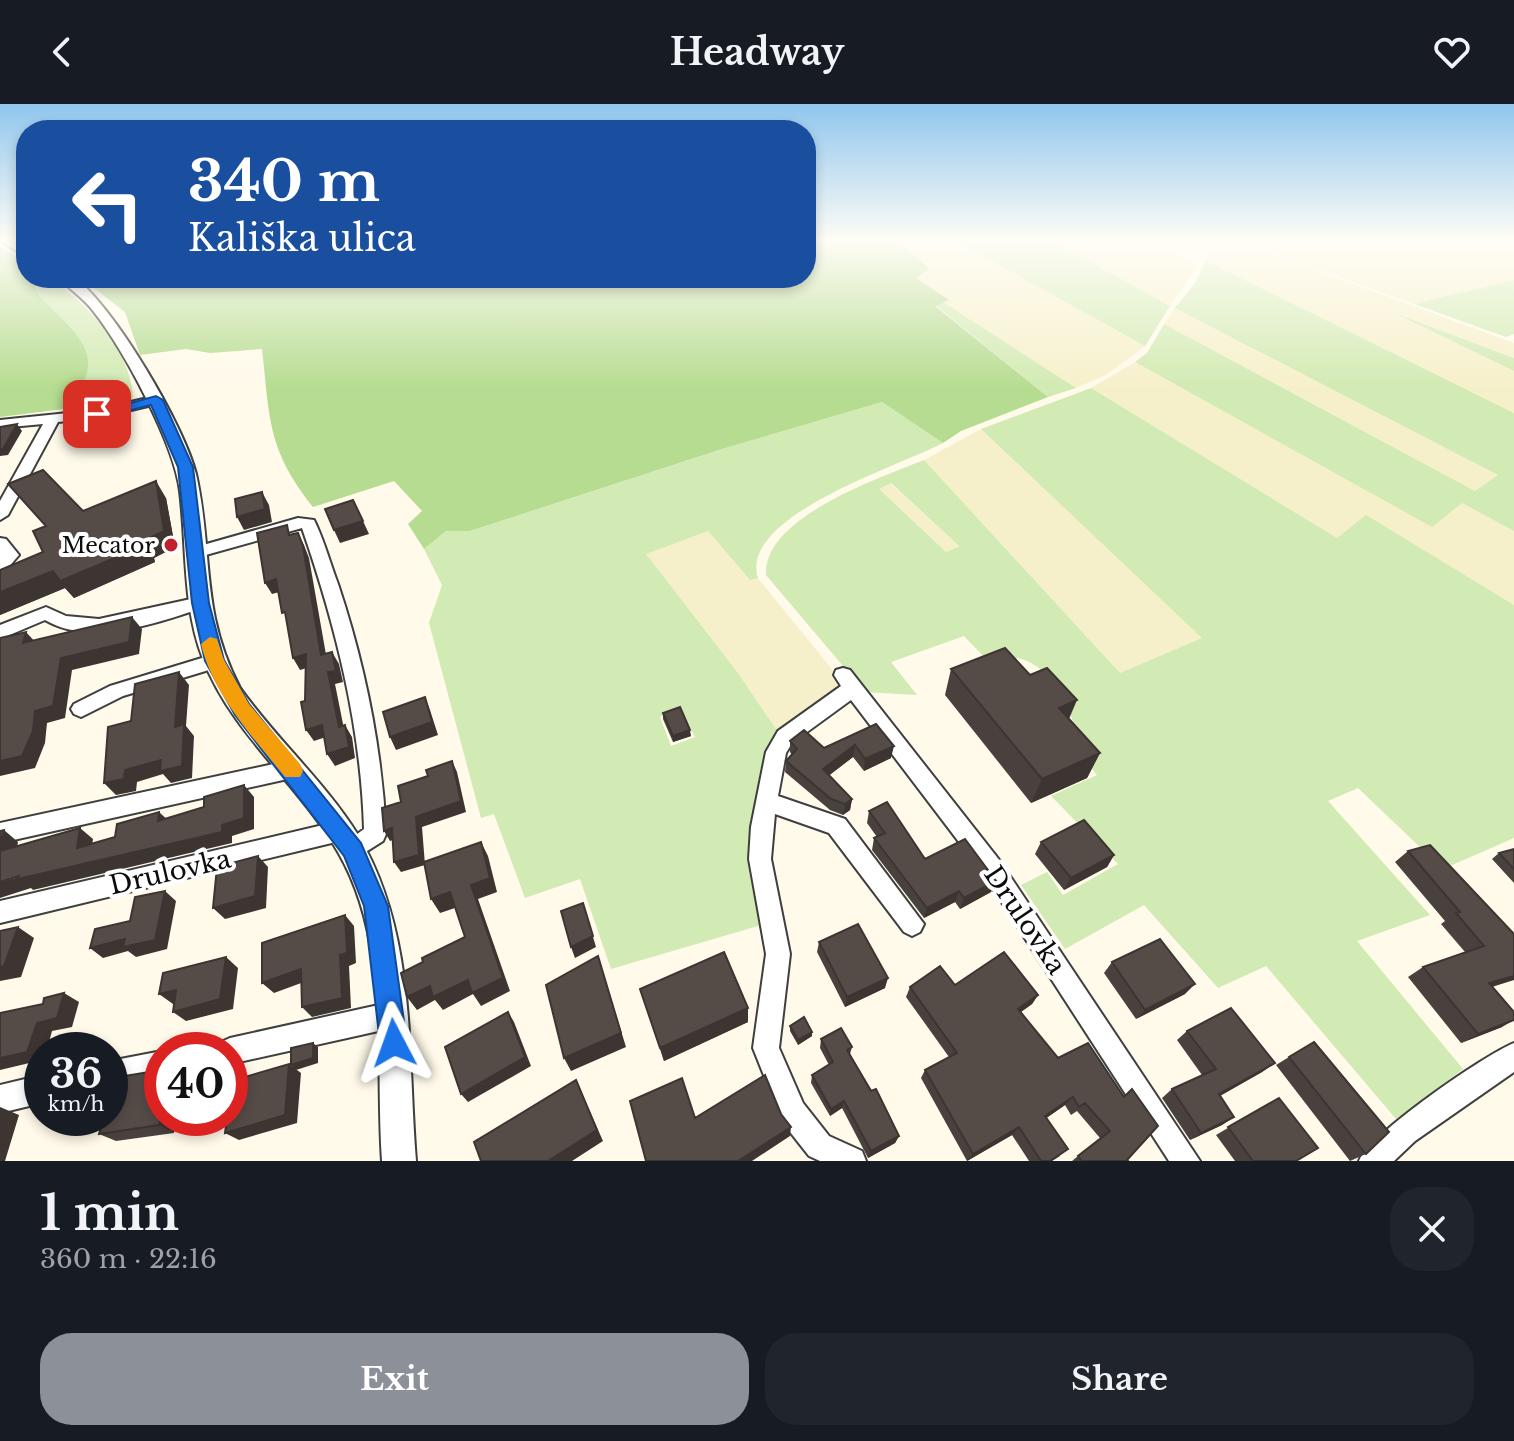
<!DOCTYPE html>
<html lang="en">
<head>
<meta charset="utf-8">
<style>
	:root { --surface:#171b24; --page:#20242c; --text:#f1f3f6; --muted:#9ea1a6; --accent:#8c9099 }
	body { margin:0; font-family:"Libre Baskerville",serif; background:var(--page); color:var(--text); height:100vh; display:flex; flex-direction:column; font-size:30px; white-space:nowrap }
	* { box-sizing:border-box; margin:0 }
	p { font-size:26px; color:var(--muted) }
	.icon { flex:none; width:44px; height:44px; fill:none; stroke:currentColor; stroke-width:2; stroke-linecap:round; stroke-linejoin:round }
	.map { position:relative; height:1057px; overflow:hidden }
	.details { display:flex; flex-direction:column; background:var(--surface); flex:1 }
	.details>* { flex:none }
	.guide { position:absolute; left:16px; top:16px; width:800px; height:168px; border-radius:32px; box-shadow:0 4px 12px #0003; background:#1a4fa0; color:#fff; overflow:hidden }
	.speed { position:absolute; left:24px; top:928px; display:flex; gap:16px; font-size:40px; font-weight:700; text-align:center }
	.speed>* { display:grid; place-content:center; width:104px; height:104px; border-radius:50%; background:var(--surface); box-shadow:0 4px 12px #0003; line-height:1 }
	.speed small { font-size:20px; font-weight:400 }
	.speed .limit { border:12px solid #d22; background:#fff; color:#111 }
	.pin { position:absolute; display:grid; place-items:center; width:68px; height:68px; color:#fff; margin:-34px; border-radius:16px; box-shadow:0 4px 12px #0006 }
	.me { position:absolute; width:88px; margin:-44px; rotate:356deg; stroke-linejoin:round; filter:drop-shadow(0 0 6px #0008) }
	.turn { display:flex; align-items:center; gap:28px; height:168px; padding:0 40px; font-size:36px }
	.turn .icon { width:104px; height:104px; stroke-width:2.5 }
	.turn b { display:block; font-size:56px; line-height:68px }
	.round { display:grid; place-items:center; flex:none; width:84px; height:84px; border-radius:32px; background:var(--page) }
	.headline { display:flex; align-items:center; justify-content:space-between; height:136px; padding:0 40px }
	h1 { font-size:48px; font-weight:700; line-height:60px }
	.cta { display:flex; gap:16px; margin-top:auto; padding:16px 40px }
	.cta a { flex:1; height:92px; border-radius:32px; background:var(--accent); color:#fff; font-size:32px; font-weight:700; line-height:92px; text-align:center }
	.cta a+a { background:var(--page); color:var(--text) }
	header { display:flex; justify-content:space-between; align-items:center; height:104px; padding:0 40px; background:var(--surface); font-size:36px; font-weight:700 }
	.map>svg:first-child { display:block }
</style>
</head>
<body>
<header><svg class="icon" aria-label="back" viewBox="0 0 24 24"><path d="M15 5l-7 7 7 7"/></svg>Headway<svg class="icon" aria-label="heart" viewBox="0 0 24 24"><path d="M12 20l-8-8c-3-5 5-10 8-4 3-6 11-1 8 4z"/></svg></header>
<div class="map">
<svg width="1514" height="1057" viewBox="0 0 1514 1057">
	<rect width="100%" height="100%" fill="#fffaea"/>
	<path fill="#f6f0ca" d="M898,136H954L1145,242L1106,271L1076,284L943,198L948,196L915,174L928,165Z
		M1050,136H1148L1197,161L1170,202Z
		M1214,136H1227L1280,153L1514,239V254L1396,210L1514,267V309L1206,157Z
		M1236,136H1514V176L1414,200Z
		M1175,204L1307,270L1498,371L1475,387L1164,220Z
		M1135,258L1432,422L1462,398L1514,427V501L1366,412L1337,434L1091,284Z
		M981,325L1203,534L1120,569L924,356Z
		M890,379L960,443L946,448L878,385Z
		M708,427L749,475L758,474L840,575L839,584L780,631L738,569L645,450Z"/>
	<path fill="#d2eab3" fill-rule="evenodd" d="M954,136H1050L1170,202L1145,242Z
		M1206,157L1514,309V427L1462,399L1432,423L1135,258L1147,249L1164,220L1475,387L1498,371L1175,204L1195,179Z
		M51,175C87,199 132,248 133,294C109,309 88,303 64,305C116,250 74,230 37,189L35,183Z
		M1514,176V230L1506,233L1414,200Z
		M943,198L1076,284L1048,293L935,201Z
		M1394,209L1514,254V267Z
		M1091,284L1337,434L1366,411L1514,501V734L1443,765L1358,684L1328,697L1430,811L1357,837L1463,965L1396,1015L1266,862L1218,884L1144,801L1065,845L1021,781L1047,768L1063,791L1118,760L1051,692L1097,671L1062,627L1074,619C1059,583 1036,540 988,557L964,532L891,558L917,591L865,588L766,471C763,413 880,374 924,356L1120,569L1202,534L981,325ZM891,379L959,442V443L946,448L879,385Z
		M882,298L943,339C900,362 738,412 758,474L750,476L708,427L646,450L738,569L780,631L765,820L611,865L580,775L525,794L494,710L481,714L429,519L442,481L424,445L446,427H470L722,345ZM681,606L695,633L671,642L660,613Z"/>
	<path fill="#b6dc91" d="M806,136H898L929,165L916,174L949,196L935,202L1048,293L961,327L943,339L882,298L722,345L470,427H446L424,445L408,420L422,407L394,377L313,403C267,345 270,315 262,245L210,249L186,245L140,251L125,208L81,174H806Z
		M0,143L26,159V174L51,175L35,182L37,189C74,230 116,250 64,305L0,313Z"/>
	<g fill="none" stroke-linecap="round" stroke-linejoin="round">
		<g stroke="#3f3f3f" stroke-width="4">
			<path id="minor" d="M156,292L163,296L161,299L97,314L58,318L8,411L0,416V397L43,320L0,324V316L97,306Z
				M298,414L314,416C324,436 330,459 338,480C365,561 382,645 386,730L383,737L353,756L345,753L342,746L345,739L364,725C361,622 336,522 302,424L195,454L187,449L189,445Z
				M0,434L6,435L19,451L6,466L0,468Z
				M200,493L209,499L206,503C158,518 93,544 45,516L0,535V521L46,503L66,512L99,515Z
				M215,550L222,552L224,557L222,562L123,592L81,613L74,610L71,605L74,600L110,582Z
				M843,564L850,566L1000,757L1200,1057H1169L984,771L851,596L792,639L786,649L778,692L845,715L924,820L920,828L912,832L904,828L829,729L775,710L771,755L790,850L779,944L803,999L829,1032L862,1047L866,1057H820L809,1052L783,1019L753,944L766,850L749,755L751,723L766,648L778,627L841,582L834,571L836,566Z
				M292,656L299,659L302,665L299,671L292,674L0,739V719Z
				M340,717L348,720L351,727L348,734L340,737L0,819V797Z
				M392,898L401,902L405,911L401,920L392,924L230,960V946H217L221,938L230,934Z
				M1514,939V968L1415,1037L1394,1057H1359C1370,1030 1484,951 1514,939Z
				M162,947V973L110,983V957Z
				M42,971V999L0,1009V981Z"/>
		</g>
		<g stroke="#3f3f3f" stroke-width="4">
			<path id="tertiary" d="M0,136H13L26,144V153Z
				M59,174H75C114,203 184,321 196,370C214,450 199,505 240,584C276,635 325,678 358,731C417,830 407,947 416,1057H382C375,956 391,839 338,748C298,679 232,630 203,555C182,501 187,443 180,387C174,339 124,246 94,208C84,194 70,186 59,174Z"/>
		</g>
		<use href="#minor" fill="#fff" fill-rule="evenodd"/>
		<use href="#tertiary" fill="#fff" fill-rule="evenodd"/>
	</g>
	<path fill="#49413e" d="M8,380L83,407L166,394L175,443L154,454L155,458L74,494L65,484L0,511V466L43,448L45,422Z
		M951,565L1030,571L1100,649L1087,674L1031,699L945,591Z
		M663,609L691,632L673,638L663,615Z
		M876,620L891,654L864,667L853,653L829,671L852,695L850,706L843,711L830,706L785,668L786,657L792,651L790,648V637L824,644Z
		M869,707L925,755L996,777L991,788L960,805L955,798L924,814L872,746L874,734L877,733L867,719Z
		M1041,738L1114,751L1107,763L1064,786L1035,750Z
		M1514,745V779L1492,755L1499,749Z
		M1408,747L1514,830L1493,883L1502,923L1461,939L1408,873L1423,863L1465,848L1441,820L1445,817L1395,758Z
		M819,838L885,884L845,903L817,848Z
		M1112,858L1185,890L1136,915L1104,869Z
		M955,881L1038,891L1032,900L1021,908L1058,954L1123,993L1132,985L1127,1056L1128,1057H1072L1100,1034L1077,1007L1071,1011L1065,1001L1046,1014L1060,1052L1052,1057H1029L1012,1031L967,1057L921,974L925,966L949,953L906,893L910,883Z
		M640,885L748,918L664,957Z
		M790,922L812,928V932L798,941L790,927Z
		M1187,927L1275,959L1262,968L1220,992L1234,1013L1222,1021L1190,1036L1162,994L1172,985L1202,971L1177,936Z
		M821,935L852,943L850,950L899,1032L895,1039L868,1054L842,1004L830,1012L811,979L812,971L829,961L820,944Z
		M1289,953L1366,1050L1350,1057L1276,961Z
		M119,973L174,1029L116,1037L99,1030Z
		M1279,994L1296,1057H1235L1216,1031Z"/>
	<path fill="#3c3532" d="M17,320L22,327L8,351L0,352V345Z
		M156,377L166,394L175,443L154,454L155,458L74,494L65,484L0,511V488L53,467L143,437Z
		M262,388L269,401L272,418L244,426L237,413Z
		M363,417L369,430L340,439L334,426Z
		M298,429L304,441L309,454L328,562L321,551Z
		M276,475L283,487L272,490L265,479Z
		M132,513L142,525L139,550L72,566L65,614L47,619L45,639L35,664L0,672V657L35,607L61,554Z
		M26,528L37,540L23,539Z
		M332,548L339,560L343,578L335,580L346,635L339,623L328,568Z
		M306,550L313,562L300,566L293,554Z
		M179,568L189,581L186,622L194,632L192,674L171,679L163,670L137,678L136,687L116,691L104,679L125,666L161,656L175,623Z
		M425,593L430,606L438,631L396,646L390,633Z
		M1077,596L1066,622L1059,604Z
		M322,621L329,632L314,637L306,626Z
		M345,621L352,633L355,654L335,662L327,650Z
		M690,626L691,632L673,638V632Z
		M855,641L853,653L822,677L823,665Z
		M894,642L891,654L864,667L865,655Z
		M1100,649L1087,674L1031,699L1042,675Z
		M452,657L457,668L466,708L422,723L425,761L401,768L394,758L416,713Z
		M244,681L254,693V725L232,732V739L33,786L31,784L0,794V778L222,721Z
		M852,695L850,706L843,711L845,700Z
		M159,708L171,719L158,717Z
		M80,724L93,735L90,756L77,744Z
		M392,724L398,734L390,737L384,727Z
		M4,726L18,738L14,759L0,749V742Z
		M481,738L488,752L497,788L478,795L510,887L481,902L473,890L443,906L435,896L417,906L407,893L430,882L468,876L471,781Z
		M1114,751L1107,763L1064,786L1071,774Z
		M258,752L268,763L266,804L225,815L213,804Z
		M996,777L991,788L960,805L964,794Z
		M165,787L176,797L167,845L136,853L128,847L103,854L90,844L125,835Z
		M959,787L955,798L924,814L927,804Z
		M450,788L458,803L440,809L431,795Z
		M583,799L596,843L575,854L571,843Z
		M345,811L354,822L356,859L349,862L351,904L312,913L302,903L340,851Z
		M18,823L34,834L21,873L0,877V863Z
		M598,852L626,943L571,967L564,954Z
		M226,853L238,864L233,905L186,917L173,908Z
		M301,865L312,875L274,889L262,879Z
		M1514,872V876L1473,889L1489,879Z
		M888,874L885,884L845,903L847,893Z
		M1195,880L1185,890L1136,915L1145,906Z
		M176,886L190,896L173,900L159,890Z
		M64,889L79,898L72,923L52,927L47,946H42V956L0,966V954L37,919Z
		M1038,891L1032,900L1012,914L1018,905Z
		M748,904V918L664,957L660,944Z
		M508,908L514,918L531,962L468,998L461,990Z
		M1514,916L1502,923L1461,939L1478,930Z
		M812,928V932L798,941V936Z
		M313,939L318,943V959L296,966L291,961Z
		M1275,959L1262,968L1207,999L1219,990Z
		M289,960L301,969L297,1019L239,1036L225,1029Z
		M576,976L603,1037L572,1057H548Z
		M1073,993L1065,1001L1038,1020L1045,1012Z
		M844,997L842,1004L830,1012L831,1005Z
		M0,1003L19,1011L5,1057H0Z
		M162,1010V1014H178L174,1029L159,1021Z
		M1234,1013L1222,1021L1190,1036L1201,1029Z
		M791,1023L790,1032L752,1057H738Z
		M1019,1023L1012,1031L967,1057L973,1050Z
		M899,1032L895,1039L868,1054L871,1047Z"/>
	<path fill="#554c48" stroke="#3c3532" stroke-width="2" d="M17,320L3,345H0V323Z
		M43,366L83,407L156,377L164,427L143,437L144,442L60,477L53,467L0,488V466L43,448L33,427L46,422L8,380Z
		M262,388L265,405L237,413L235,395Z
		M353,396L363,417L334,426L325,405Z
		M287,421L289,431L298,429L303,442L321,551L332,548L336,567L328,568L339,623L345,621L349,643L327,650L322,621L306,626L301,598L305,597L306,550L293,554L285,508L282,509L276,475L265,479L257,429Z
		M132,513L129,538L61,554L53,602L35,607L33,627L22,652L0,657V534L26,528L23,539Z
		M1005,544L1030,571L1047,564L1077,596L1059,604L1100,649L1042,675L951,565Z
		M179,568L175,623L184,620L182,662L160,667L161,656L125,666L124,675L104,679L108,623L131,617L135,580Z
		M425,593L432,618L390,633L383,608Z
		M680,603L690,626L673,632L663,609Z
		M876,620L894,642L865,655L855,641L823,665L852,695L845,700L831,695L786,657L797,645L790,637L804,626L824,644Z
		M452,657L461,697L416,713L419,751L394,758L392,724L384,727L382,704L401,698L398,682L428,672L426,666Z
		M244,681V714L222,721V728L18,775L19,772L0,778V747L80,724L77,744L115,733L117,720L159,708L158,717L204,703V693Z
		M887,698L925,755L965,735L996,777L964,794L959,787L927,804L874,734L885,729L869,707Z
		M1084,716L1114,751L1071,774L1041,738Z
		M4,726L0,742V727Z
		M481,738L490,774L471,781L503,874L472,889L468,876L433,893L430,882L407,893L401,869L423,858L422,854L465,833L450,788L431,795L424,758Z
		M1430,741L1514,830V872L1489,879L1514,908V916L1478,930L1423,863L1484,842L1456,809L1460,808L1408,747Z
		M1514,745V765L1499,749Z
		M258,752L255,792L213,804L217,763Z
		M165,787L155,836L123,843L125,835L90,844L95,825L130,817L135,793Z
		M583,799L593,832L571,843L561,807Z
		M345,811L347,849L340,851L342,894L302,903L301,865L262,879V839Z
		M858,820L888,874L847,893L819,838Z
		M18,823L4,862L0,863V827Z
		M1160,835L1195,880L1145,906L1112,858Z
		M724,848L748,904L660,944L640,885Z
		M1004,848L1038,891L1018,905L1058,954L1088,939L1124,993L1132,985L1158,1022L1127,1056L1128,1057H1082L1078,1052L1110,1027L1085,999L1079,1003L1073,993L1045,1012L1068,1045L1050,1057H1041L1019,1023L973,1050L925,966L957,949L910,883L940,862L955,881Z
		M598,852L621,929L564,954L546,881Z
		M226,853L220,895L173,908L176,886L159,890L163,869Z
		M64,889L57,914L37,919L27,948L0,954V909L43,900L44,894Z
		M1231,904L1275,959L1219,990L1234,1013L1201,1029L1172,985L1216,965L1187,927Z
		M508,908L525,953L461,990L445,943Z
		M804,913L812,928L798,936L790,922Z
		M841,924L852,943L847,946L871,987L876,985L899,1032L871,1047L844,997L831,1005L812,971L833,958L821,935Z
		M1314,938L1389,1028L1366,1050L1289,953Z
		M313,939V954L291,961V944Z
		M289,960L285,1011L225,1029L227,1014H230L231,977Z
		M162,966V1010L159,1021L99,1030L104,1014H110V998L119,973Z
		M765,971L781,1010L791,1023L738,1057H646L630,997L682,974L695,1014Z
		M576,976L597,1026L548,1057H481L474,1038Z
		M1279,994L1318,1044L1296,1057H1253L1228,1023Z"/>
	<linearGradient id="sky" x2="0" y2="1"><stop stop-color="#90c6ee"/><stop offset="0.48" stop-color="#fffdf6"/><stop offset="1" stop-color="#fffdf6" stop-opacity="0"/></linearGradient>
	<rect width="1514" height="284" fill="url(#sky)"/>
	<path fill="#1a73e8" stroke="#114b97" stroke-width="2" d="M156,292L163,296L193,363L209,499L224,556L249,600L361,739L388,802L407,939L403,948L394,952L384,948L380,939L364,802L344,752L235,611L205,557L192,499L178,363L151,301L97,315L90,310Z"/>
	<path fill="#f59e0b" d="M210,533L217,535L224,556L249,600L300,660L303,667L300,673H285C253,633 213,591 201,540Z"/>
	<circle fill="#c01f2e" stroke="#fff" stroke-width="3" cx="171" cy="441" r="8"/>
	<g text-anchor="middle" stroke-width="8" stroke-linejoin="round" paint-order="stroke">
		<g font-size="22" fill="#0c0c0c" stroke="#fff" text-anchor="end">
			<text x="155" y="449">Mecator</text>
		</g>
		<g font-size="26" fill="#0c0c0c" stroke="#fff">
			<text transform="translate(170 768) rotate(-13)" y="9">Drulovka</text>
			<text transform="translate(1025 816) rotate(56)" y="9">Drulovka</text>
		</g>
	</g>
</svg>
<div class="speed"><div>36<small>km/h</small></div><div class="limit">40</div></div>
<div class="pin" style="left:97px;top:310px;background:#d93025"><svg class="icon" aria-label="arrive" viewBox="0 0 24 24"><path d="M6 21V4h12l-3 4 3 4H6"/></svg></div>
<svg class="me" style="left:394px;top:939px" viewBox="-20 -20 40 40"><path d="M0-17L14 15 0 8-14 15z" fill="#1a73e8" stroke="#fff" stroke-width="4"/></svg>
<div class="guide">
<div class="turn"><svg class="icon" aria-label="left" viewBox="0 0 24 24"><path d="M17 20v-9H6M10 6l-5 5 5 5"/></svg><div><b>340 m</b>Kališka ulica</div></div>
</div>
</div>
<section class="details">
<div class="headline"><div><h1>1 min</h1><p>360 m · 22:16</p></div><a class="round"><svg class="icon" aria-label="close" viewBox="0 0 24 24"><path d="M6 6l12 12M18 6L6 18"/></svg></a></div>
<div class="cta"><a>Exit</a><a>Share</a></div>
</section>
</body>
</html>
